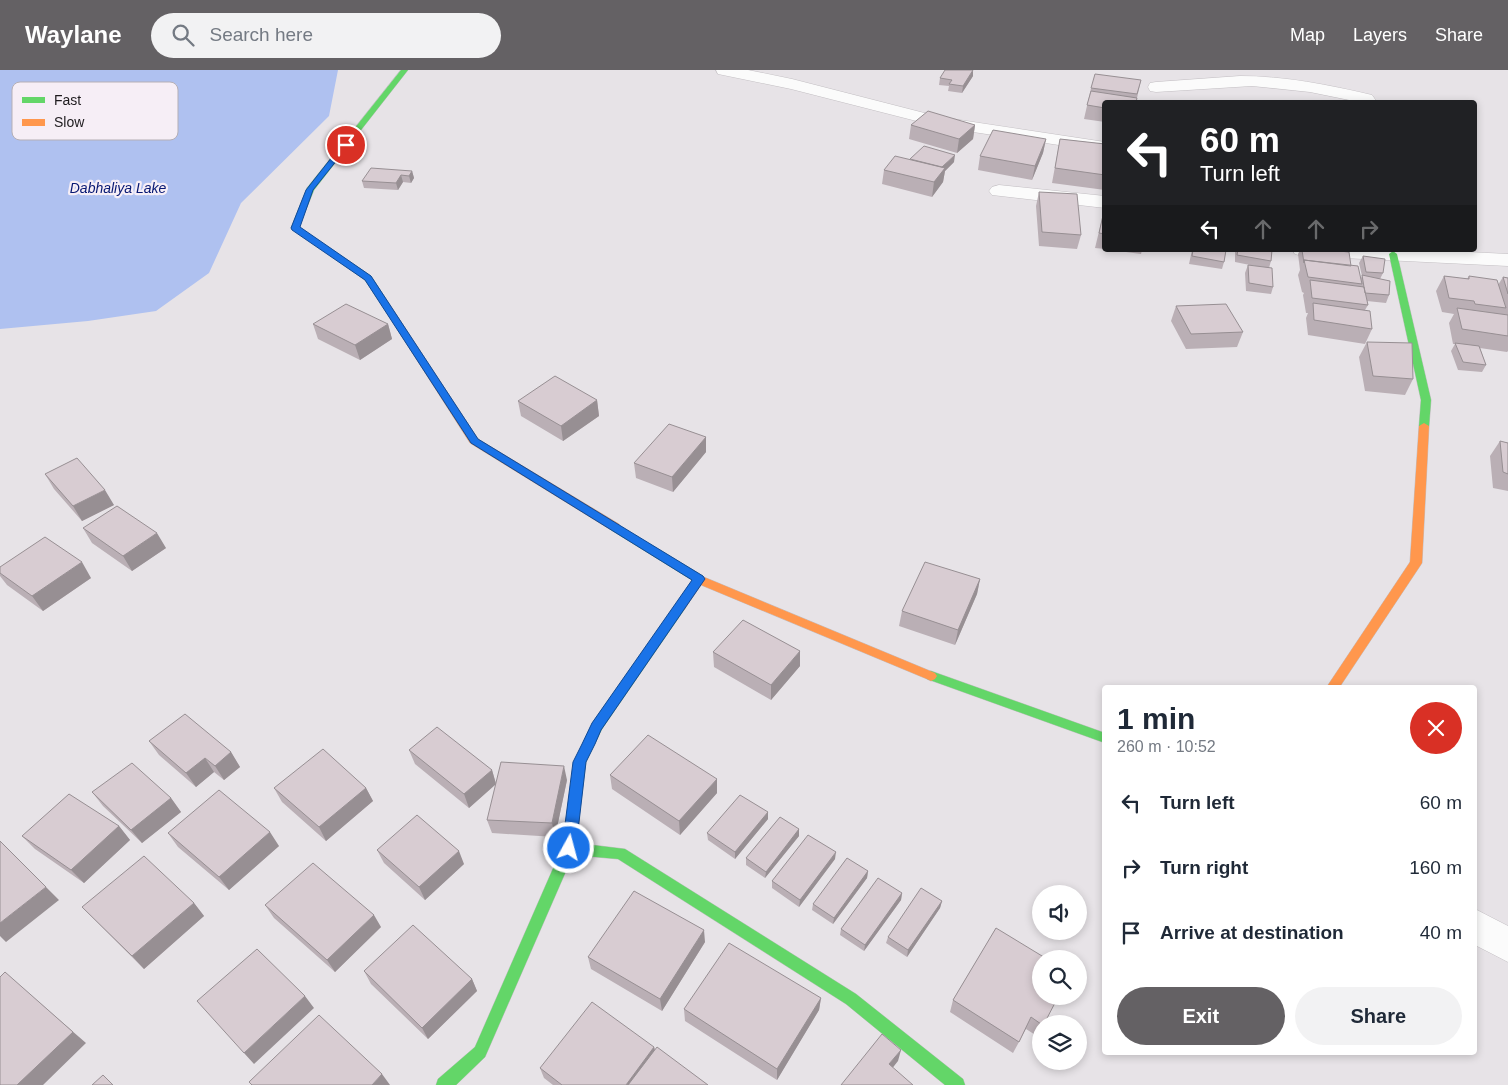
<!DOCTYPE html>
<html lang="en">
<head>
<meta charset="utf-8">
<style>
	:root { --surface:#fff; --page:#f2f2f3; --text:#1f2937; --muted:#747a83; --accent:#646164 }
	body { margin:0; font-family:Arial,sans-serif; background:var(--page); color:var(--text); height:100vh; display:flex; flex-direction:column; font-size:19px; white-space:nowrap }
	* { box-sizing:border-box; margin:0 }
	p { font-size:16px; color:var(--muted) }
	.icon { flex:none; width:28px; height:28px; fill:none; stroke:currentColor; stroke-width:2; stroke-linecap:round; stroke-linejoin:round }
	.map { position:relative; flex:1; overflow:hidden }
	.drawer { position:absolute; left:1102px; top:615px; width:375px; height:370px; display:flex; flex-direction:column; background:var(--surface); border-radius:5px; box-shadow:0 2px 8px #0003 }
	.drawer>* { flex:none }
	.top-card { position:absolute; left:1102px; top:30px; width:375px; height:152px; border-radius:5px; box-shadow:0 2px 8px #0003; background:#202124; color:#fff; overflow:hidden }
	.tools { position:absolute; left:1032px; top:815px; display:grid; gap:10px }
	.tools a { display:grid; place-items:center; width:55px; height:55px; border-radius:50%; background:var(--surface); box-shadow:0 2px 8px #0003; font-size:25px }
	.pin { position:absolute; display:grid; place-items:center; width:42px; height:42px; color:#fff; margin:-21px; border:2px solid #fff; border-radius:50%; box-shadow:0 1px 5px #0007 }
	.me { position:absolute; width:55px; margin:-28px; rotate:7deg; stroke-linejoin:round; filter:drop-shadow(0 0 4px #0008) }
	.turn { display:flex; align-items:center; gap:18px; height:105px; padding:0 15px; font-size:22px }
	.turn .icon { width:65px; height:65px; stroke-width:2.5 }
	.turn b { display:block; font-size:35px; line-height:42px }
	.lanes { display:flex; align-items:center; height:48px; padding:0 15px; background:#0003; justify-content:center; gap:25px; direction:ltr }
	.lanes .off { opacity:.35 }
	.round { display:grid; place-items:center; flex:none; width:52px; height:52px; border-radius:26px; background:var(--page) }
	.summary { display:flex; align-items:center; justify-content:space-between; height:85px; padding:0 15px }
	h1 { font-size:30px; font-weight:700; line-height:38px }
	.primary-button { display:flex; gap:10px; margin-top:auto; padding:10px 15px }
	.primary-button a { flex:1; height:58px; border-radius:30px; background:var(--accent); color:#fff; font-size:20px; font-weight:700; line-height:58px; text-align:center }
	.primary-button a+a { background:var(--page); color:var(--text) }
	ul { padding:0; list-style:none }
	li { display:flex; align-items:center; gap:15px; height:65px; padding:0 15px }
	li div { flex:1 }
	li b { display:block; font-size:19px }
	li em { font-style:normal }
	header { display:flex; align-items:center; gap:30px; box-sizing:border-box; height:70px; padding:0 25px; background:var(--accent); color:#fff }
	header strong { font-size:24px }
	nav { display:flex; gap:28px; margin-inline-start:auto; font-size:18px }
	.search { width:350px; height:45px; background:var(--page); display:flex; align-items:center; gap:12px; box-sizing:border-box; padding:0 18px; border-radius:28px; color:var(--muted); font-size:19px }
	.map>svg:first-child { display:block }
</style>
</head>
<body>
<header>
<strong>Waylane</strong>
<div class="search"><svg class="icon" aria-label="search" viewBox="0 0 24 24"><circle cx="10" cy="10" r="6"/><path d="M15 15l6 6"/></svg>Search here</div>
<nav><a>Map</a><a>Layers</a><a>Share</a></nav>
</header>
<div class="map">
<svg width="1508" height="1015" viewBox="0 0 1508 1015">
	<rect width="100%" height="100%" fill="#e7e3e7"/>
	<path fill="#afc1f0" d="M0,0H338L329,46L241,133L209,203L156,241L88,251L0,259Z"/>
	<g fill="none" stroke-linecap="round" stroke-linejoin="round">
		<g stroke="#c3bfc3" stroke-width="1">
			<path id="street" d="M716,0H748L792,9L940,47L1105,72V82L940,57L791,19L718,4Z
				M1240,6C1285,6 1329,15 1372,25L1377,32H1359L1310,22L1252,16L1156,22L1150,21L1148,17L1150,13L1156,12Z
				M999,115L1105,126V138L992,125L989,121L992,117Z
				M1292,180H1429L1508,184V196L1302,186L1295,184Z
				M1475,839L1508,856V892L1475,875Z"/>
		</g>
		<g stroke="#c3bfc3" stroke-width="1">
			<path id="fast" d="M401,0H408L314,120L299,157L371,206L386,229L382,232L379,231L365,210L291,158L307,118Z
				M1393,181L1397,184L1431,330L1429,356L1424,359L1419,356L1421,330L1389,184Z
				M615,453L703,506L705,509L703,512H695L611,460L610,457L611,454Z
				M680,533L684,534L686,537L684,540L602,659L586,692L576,773L625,779L856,924L963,1009L965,1015H945L846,934L618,789L573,785L485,987L456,1015H436L438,1009L475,977L562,778L574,692L593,652L676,534Z
				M931,601L1105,663V673L927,609L925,606L927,603Z"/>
		</g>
		<g stroke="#c3bfc3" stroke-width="1">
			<path id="slow" d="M382,226L386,229L478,369L619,454L620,457L619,460H611L470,373L378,229Z
				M1424,353L1429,356L1422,493L1339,618H1326L1410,492L1419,356Z
				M699,505L935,603L937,606L935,609L931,611L927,609L701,515L684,540H676L674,537L676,534L695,506Z"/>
		</g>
		<use href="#street" fill="#fbfbfb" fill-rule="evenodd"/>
		<use href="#fast" fill="#63d668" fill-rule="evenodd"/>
		<use href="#slow" fill="#ff974d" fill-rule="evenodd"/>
	</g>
	<path fill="#baafb5" d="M973,6L962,23L948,21L949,16L939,15L940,8Z
		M1141,10L1137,28L1105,32V52L1084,49L1091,18Z
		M911,55H975L973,69L957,83L909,69Z
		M1046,69L1043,83L1032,110L978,100L980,86Z
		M1060,69L1105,74V120L1052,113Z
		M910,90L954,92L945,101L943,112L932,127L882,114L884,100Z
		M412,101L414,108L411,113L403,112L398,120L364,118L362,111Z
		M1039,122L1081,165L1077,179L1039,176L1036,136Z
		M1104,141H1105V179L1095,178Z
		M1111,180H1142L1141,184Z
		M1192,180H1226L1224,192L1222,199L1189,194Z
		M1235,180H1272L1271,191L1269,198L1273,217L1271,224L1246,221L1245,203L1248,195L1265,198L1235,192Z
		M1300,180H1329L1351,196L1361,208L1362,206L1359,193L1363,186L1383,203L1380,209L1389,225L1386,233L1367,231L1368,235L1365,240L1372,259L1365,274L1308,265L1306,248L1308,243H1306L1303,225L1304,223L1302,222L1298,205L1300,200L1298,184Z
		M1444,206L1467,209L1469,206L1498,215L1503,207L1508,208V281L1507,282L1480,278L1486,295L1482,302L1458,300L1451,281L1455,274H1453L1449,253L1454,244L1442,242L1436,221Z
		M1176,236L1243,262L1237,277L1186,279L1171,251Z
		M313,254H388L392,269L360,290L318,269Z
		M1367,272L1413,309L1405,325L1365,321L1359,287Z
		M597,330L599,346L563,371L521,346L518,331Z
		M706,367V382L673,422L636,408L634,393Z
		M1500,371L1508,373V421L1493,418L1490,386Z
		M45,404L114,435L82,451L54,419Z
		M83,458L166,478L132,501L92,473Z
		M0,497L91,508L43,541L7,515L0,506Z
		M980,509L977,524L955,575L899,556L902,541Z
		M713,582L800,596L771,630L714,597Z
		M149,671L231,682L240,697L224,710L214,702L196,717L159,685Z
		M409,680L492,700L496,714L469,738L415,694Z
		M610,705L717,723L680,765L612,719Z
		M567,710L555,767L492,763L487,750Z
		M274,718H366L373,731L326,771L282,732Z
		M92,722L171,728L181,742L142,773L103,736Z
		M768,742V749L735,789L708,770L707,763Z
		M119,756L130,770L84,813L35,779L22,766Z
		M799,759V766L765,808L746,795V788Z
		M168,763L279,776L229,820L178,777Z
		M377,780L464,794L425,830L384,793Z
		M835,789L799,837L772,818V811Z
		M868,801L867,808L833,854L812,840L813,834Z
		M902,823L901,830L864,881L840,865L841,859Z
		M942,831L940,838L907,887L886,873L888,867Z
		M194,833L204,846L144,899L82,837Z
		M265,835L381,857L335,902L274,848Z
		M996,858L1041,954V959L1037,966L1026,959L1013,983L950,942L953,930Z
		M705,872L662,941L591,899L588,887Z
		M364,901L472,909L477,921L428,969L371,914Z
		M821,928L819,940L777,1010L685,951L684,939Z
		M654,977L655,979L708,1015H553L544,1008L540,998Z"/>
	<path fill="#978f93" d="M973,0V6L962,23L963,16Z
		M975,55L973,69L957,83L959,69Z
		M1046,69L1043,83L1032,110L1035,96Z
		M955,85L954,92L945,101L943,112L932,127L934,112L941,98Z
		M412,101L414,108L411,113L409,106Z
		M401,105L403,112L398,120L396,113Z
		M388,254L392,269L360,290L355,275Z
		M597,330L599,346L563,371L561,356Z
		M706,367V382L673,422L672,407Z
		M105,420L114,435L82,451L73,436Z
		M157,463L166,478L132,501L123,486Z
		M82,492L91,508L43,541L32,526Z
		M980,509L977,524L955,575L958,560Z
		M800,581V596L771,630V615Z
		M231,682L240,697L224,710L215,696Z
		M205,688L214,702L196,717L186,703Z
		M564,696L567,710L555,767L552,753Z
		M492,700L496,714L469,738L464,724Z
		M717,709V723L680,765L679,751Z
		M366,718L373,731L326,771L319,757Z
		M171,728L181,742L142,773L131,760Z
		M768,742V749L735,789V782Z
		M119,756L130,770L84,813L71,800Z
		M799,759V766L765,808L766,802Z
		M270,762L279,776L229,820L219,807Z
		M459,781L464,794L425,830L419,817Z
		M836,782L835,789L799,837L800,830Z
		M868,801L867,808L833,854L834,848Z
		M46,817L59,830L6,872L0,866V853Z
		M902,823L901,830L864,881L865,875Z
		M942,831L940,838L907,887L908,880Z
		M194,833L204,846L144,899L132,886Z
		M374,845L381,857L335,902L327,890Z
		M704,860L705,872L662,941L660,929Z
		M472,909L477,921L428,969L422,958Z
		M19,915L86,973L43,1015H17Z
		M305,926L314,938L254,994L244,983Z
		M821,928L819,940L777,1010V999Z
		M654,977L656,988L636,1015H626Z
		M901,980L898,991L887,1005L889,994Z
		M382,1004L390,1015H372Z"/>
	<path fill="#d8ccd2" stroke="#978f93" d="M945,0H973L963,16L949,14L952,10L940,8Z
		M1095,4L1141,10L1137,24L1091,18Z
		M1091,21L1137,28L1136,32H1105V38L1087,35Z
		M928,41L975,55L959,69L911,55Z
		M993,60L1046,69L1035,96L980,86Z
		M1060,69L1105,74V105L1055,98Z
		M924,76L955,85L942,97L910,89Z
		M895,86L945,98L934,112L884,100Z
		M371,98L412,101L409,106L401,105L396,113L362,111Z
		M1039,122L1077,124L1081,165L1042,162Z
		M1104,141H1105V164L1099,163Z
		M1193,180H1226L1224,192L1192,186Z
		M1238,180H1272L1271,191L1237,185Z
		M1302,180H1329L1349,182L1351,196L1304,190V193Z
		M1363,186L1385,189L1383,203L1366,202Z
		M1304,190L1358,196L1362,214L1308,207Z
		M1248,195L1272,198L1273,217L1249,213Z
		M1362,205L1390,211L1389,225L1365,223Z
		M1444,206L1469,209V206L1497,210L1506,238L1475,234L1474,231L1449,228Z
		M1503,207L1508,208V224Z
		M1310,210L1364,217L1368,235L1312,228Z
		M1313,233L1370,241L1372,259L1314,250Z
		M346,234L388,254L355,275L313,254Z
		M1226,234L1243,262L1191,264L1176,236Z
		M1457,238L1508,245V266L1462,259Z
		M1367,272L1412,273L1413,309L1373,306Z
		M1455,273L1479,276L1486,295L1463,292Z
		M555,306L597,330L561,356L518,331Z
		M669,354L706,367L672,407L634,393Z
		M1500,371L1508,373V404L1503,402Z
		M77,388L105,420L73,436L45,404Z
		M117,436L157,463L123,486L83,458Z
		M45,467L82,492L32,526L0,503V497Z
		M925,492L980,509L958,560L902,541Z
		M743,550L800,581L771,615L713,582Z
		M185,644L231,682L215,696L205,688L186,703L149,671Z
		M437,657L492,700L464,724L409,680Z
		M648,665L717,709L679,751L610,705Z
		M323,679L366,718L319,757L274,718Z
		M501,692L564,696L552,753L487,750Z
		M132,693L171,728L131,760L92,722Z
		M219,720L270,762L219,807L168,763Z
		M69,724L119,756L71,800L22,766Z
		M740,725L768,742L735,782L707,763Z
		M417,745L459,781L419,817L377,780Z
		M780,747L799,759L766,802L746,788Z
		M808,765L836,782L800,830L772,811Z
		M0,771L46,817L0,853Z
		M144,786L194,833L132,886L82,837Z
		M847,788L868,801L834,848L813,834Z
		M313,793L374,845L327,890L265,835Z
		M878,808L902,823L865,875L841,859Z
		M921,818L942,831L908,880L888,867Z
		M634,821L704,860L660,929L588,887Z
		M413,855L472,909L422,958L364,901Z
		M996,858L1047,889H1041V926H1053L1057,929L1044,954H1041L1031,947L1019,972L953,930Z
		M729,873L821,928L777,999L684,939Z
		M257,879L305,926L244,983L197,931Z
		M5,902L73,962L17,1015H0V907Z
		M592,932L654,977L626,1015H562L540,998Z
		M319,945L382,1004L372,1015H252L249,1012Z
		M882,964L901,980L889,994L913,1015H841Z
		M657,977L708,1015H628Z
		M103,1005L113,1015H92Z"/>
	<path fill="#1a73e8" stroke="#114b97" d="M343,73L349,75L313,120L300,157L371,206L478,369L703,506L705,509L601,660L595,674L586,692L576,778L574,783L569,785L564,783L562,778L573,692L582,674L592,653L692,510L471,373L365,210L292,160L291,158L306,120Z"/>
	<g text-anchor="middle" stroke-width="4.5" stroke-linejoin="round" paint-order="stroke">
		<g font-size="14" font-style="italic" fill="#071873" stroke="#f6eef6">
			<text x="118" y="123">Dabhaliya Lake</text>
		</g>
	</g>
	<rect x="12" y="12" width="166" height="58" rx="8" fill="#f6eef6" stroke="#b5afb5" stroke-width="1"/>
	<rect x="22" y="27" width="23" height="6" fill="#63d668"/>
	<rect x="22" y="49" width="23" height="7" fill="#ff974d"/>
	<g font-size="14" fill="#1e1b1e">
		<text x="54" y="35">Fast</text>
		<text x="54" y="57">Slow</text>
	</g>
</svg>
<div class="tools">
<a><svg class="icon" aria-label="sound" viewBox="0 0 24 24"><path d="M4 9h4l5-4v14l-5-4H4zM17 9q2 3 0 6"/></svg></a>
<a><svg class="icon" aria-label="search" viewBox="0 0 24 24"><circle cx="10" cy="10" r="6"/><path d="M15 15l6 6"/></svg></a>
<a><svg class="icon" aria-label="layers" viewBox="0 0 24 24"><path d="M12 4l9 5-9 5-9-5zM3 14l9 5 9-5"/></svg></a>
</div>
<div class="pin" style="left:346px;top:75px;background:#d93025"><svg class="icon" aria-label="arrive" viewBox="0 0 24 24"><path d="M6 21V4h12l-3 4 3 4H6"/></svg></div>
<svg class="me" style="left:569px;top:778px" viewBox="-20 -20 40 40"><circle r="17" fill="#1a73e8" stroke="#fff" stroke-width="3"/><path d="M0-11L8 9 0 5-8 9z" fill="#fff"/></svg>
<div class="top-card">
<div class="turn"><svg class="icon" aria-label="left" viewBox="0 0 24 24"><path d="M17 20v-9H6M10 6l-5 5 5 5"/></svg><div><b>60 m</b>Turn left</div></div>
<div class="lanes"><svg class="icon" aria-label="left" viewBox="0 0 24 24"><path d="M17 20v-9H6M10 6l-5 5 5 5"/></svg><svg class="icon off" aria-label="ahead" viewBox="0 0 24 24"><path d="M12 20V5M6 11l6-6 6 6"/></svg><svg class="icon off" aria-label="ahead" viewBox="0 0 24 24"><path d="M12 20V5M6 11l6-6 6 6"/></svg><svg class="icon off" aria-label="right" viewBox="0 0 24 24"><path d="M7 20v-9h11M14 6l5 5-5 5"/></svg></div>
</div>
<section class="drawer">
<div class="summary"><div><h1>1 min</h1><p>260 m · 10:52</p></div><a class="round" style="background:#d93025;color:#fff"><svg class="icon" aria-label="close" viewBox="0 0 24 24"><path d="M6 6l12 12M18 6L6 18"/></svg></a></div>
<ul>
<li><svg class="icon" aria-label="left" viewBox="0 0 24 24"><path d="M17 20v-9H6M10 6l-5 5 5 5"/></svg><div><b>Turn left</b></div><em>60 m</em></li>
<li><svg class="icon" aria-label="right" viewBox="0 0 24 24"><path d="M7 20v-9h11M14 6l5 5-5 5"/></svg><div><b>Turn right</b></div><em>160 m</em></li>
<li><svg class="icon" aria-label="arrive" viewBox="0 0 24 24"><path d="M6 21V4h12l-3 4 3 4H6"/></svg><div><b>Arrive at destination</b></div><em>40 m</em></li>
</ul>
<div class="primary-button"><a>Exit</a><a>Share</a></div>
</section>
</div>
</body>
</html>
